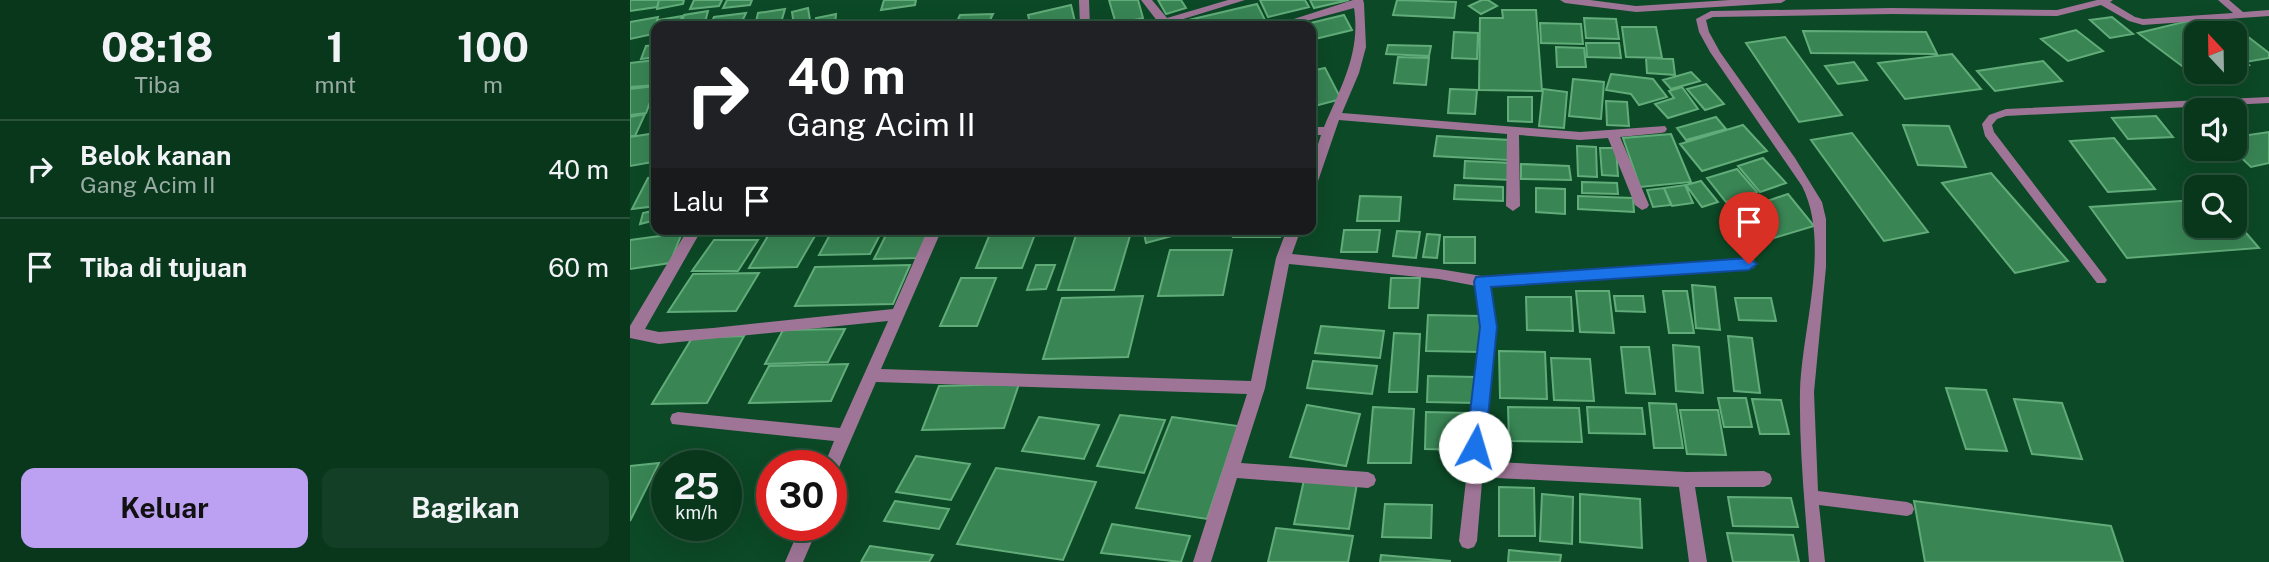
<!DOCTYPE html>
<html lang="id">
<head>
<meta charset="utf-8">
<style>
	:root { --surface:#09371c; --page:#123f25; --text:#f1f3f6; --muted:#99aca3; --line:#29513b; --accent:#bca0f2 }
	body { margin:0; font-family:"Public Sans",sans-serif; background:var(--page); color:var(--text); height:100vh; display:flex; flex-direction:column; font-size:26px; white-space:nowrap }
	* { box-sizing:border-box; margin:0 }
	p { font-size:23px; color:var(--muted) }
	.icon { flex:none; width:38px; height:38px; fill:none; stroke:currentColor; stroke-width:2; stroke-linecap:round; stroke-linejoin:round }
	.map { position:relative; flex:1; overflow:hidden }
	.details { display:flex; flex-direction:column; background:var(--surface); width:630px }
	.details>* { flex:none }
	.hud { position:absolute; left:21px; top:21px; width:665px; height:214px; border-radius:14px; box-shadow:0 7px 28px #0002,0 0 0 2px var(--line); background:#202124; color:#fff; overflow:hidden }
	.needle { width:46px; rotate:338deg }
	.controls { position:absolute; left:1554px; top:21px; display:grid; gap:14px }
	.controls a { display:grid; place-items:center; width:63px; height:63px; border-radius:14px; background:var(--surface); box-shadow:0 7px 28px #0002,0 0 0 2px var(--line); font-size:35px }
	.speed { position:absolute; left:21px; top:450px; display:flex; gap:14px; font-size:35px; font-weight:700; text-align:center }
	.speed>* { display:grid; place-content:center; width:91px; height:91px; border-radius:50%; background:var(--surface); box-shadow:0 7px 28px #0002,0 0 0 2px var(--line); line-height:1 }
	.speed small { font-size:18px; font-weight:400 }
	.speed .limit { border:10px solid #d22; background:#fff; color:#111 }
	.pin { position:absolute; display:grid; place-items:center; width:60px; height:60px; color:#fff; margin:-72px -30px; border-radius:50% 50% 50% 0; rotate:-45deg; box-shadow:0 0 7px #0007 }
	.pin .icon { rotate:45deg }
	.me { position:absolute; width:77px; margin:-38px; rotate:6deg; stroke-linejoin:round; filter:drop-shadow(0 0 5px #0008) }
	.turn { display:flex; align-items:center; gap:24px; height:147px; padding:0 21px; font-size:32px }
	.turn .icon { width:91px; height:91px; stroke-width:2.5 }
	.turn b { display:block; font-size:49px; line-height:60px }
	.then { display:flex; align-items:center; height:66px; padding:0 21px; background:#0003; gap:14px; font-size:26px }
	.eta { display:flex; justify-content:space-evenly; align-items:center; height:119px; text-align:center }
	.eta b { font-size:42px; font-weight:700; line-height:49px }
	.cta { display:flex; gap:14px; margin-top:auto; padding:14px 21px }
	.cta a { flex:1; height:80px; border-radius:14px; background:var(--accent); color:#111; font-size:28px; font-weight:700; line-height:80px; text-align:center }
	.cta a+a { background:var(--page); color:var(--text) }
	ul { padding:0; list-style:none }
	li { display:flex; align-items:center; gap:21px; height:98px; padding:0 21px; border-top:2px solid var(--line) }
	li div { flex:1 }
	li b { display:block; font-size:26px }
	li em { font-style:normal }
	main { display:flex; flex:1; min-height:0 }
	.map>svg:first-child { display:block }
</style>
</head>
<body>
<main>
<section class="details">
<div class="eta">
<div><b>08:18</b><p>Tiba</p></div>
<div><b>1</b><p>mnt</p></div>
<div><b>100</b><p>m</p></div>
</div>
<ul>
<li><svg class="icon" aria-label="right" viewBox="0 0 24 24"><path d="M7 20v-9h11M14 6l5 5-5 5"/></svg><div><b>Belok kanan</b><p>Gang Acim II</p></div><em>40 m</em></li>
<li><svg class="icon" aria-label="arrive" viewBox="0 0 24 24"><path d="M6 21V4h12l-3 4 3 4H6"/></svg><div><b>Tiba di tujuan</b></div><em>60 m</em></li>
</ul>
<div class="cta"><a>Keluar</a><a>Bagikan</a></div>
</section>
<div class="map">
<svg width="1639" height="562" viewBox="0 0 1639 562">
	<rect width="100%" height="100%" fill="#0c4926"/>
	<path fill="#398554" stroke="#61ac79" stroke-width="2" d="M0,0H29L27,7L0,11Z
		M29,0H54L53,4L27,9Z
		M64,0H92L89,6L60,9Z
		M97,0H122L120,5L93,8Z
		M254,0H286L285,5L251,10Z
		M479,0H508L513,18L486,24Z
		M528,0H551L556,8L536,14Z
		M630,0H675L679,7L638,17Z
		M680,0H719L684,8Z
		M767,0L826,2L824,18L763,15Z
		M852,0H858L867,6L851,14L839,6Z
		M627,4L635,20L609,26H551L550,22Z
		M441,5L446,26H401L398,15Z
		M178,8L181,26H164L162,12Z
		M155,9L150,26H125L128,13Z
		M872,10H906L912,91L849,90L850,18H873Z
		M78,11L74,26H51L54,15Z
		M116,13L110,26H80L84,17Z
		M206,14L205,26H185L186,18Z
		M363,14L357,26H325L330,15Z
		M714,15L722,30L681,40V26H668Z
		M52,16L49,26H27L29,20Z
		M28,17L23,34L0,39V22Z
		M1482,17L1503,34L1480,38L1460,20Z
		M954,18L986,19L989,39L956,38Z
		M1558,21L1575,33H1566V72H1593L1568,78L1508,33Z
		M910,23L951,24L953,44L911,43Z
		M992,27H1026L1032,58L996,57Z
		M1446,30L1473,51L1438,61L1411,39Z
		M1173,31L1296,32L1307,54L1181,53Z
		M824,32L848,33L847,59L822,58Z
		M1617,36L1639,53V58L1615,62L1619,65L1605,69V38Z
		M1155,37L1212,115L1169,122L1116,43Z
		M956,43H989L991,58L957,57Z
		M26,45V57L11,59L16,46Z
		M758,45L801,46L799,56L756,54Z
		M926,47L954,48L956,67H927Z
		M1322,54L1351,89L1275,99L1248,63Z
		M768,57L799,58L796,85L764,83Z
		M1016,58L1043,59L1045,75L1017,73Z
		M26,60L21,71L26,70V85L0,87V63Z
		M1413,61L1432,81L1365,91L1347,71Z
		M1224,62L1237,80L1208,84L1195,66Z
		M695,68L711,99L681,107V71Z
		M1061,72L1070,81L1041,89L1033,80Z
		M981,74L1023,79L1037,97L1009,105L1001,94L976,90Z
		M943,79L974,82L971,119L939,116Z
		M1076,84L1094,104L1075,110L1057,89Z
		M26,86L16,113L0,115V89Z
		M1052,87L1068,109L1038,118L1025,104L1044,98L1039,91Z
		M820,89L847,90L845,114L818,113Z
		M913,89L937,92L934,128L909,126Z
		M878,97H902V122L878,121Z
		M976,101L997,102L999,126L977,125Z
		M15,114L5,136H0V117Z
		M1526,116L1543,137L1498,139L1482,118Z
		M1086,117L1096,129L1056,140L1047,128Z
		M1113,125L1137,151L1072,171L1050,144Z
		M1273,125L1319,126L1336,167L1288,165Z
		M1639,132V163L1621,167L1602,149H1605V137Z
		M26,133L23,162L0,166V137Z
		M1222,133L1298,232L1254,241L1181,140Z
		M1041,134L1061,182L1010,187L993,138Z
		M807,136L880,140L878,160L804,156Z
		M1484,138L1525,189L1478,192L1440,141Z
		M947,146L966,147L967,177L948,176Z
		M970,148H986L988,176L972,175Z
		M1133,158L1156,183L1130,192L1108,166Z
		M835,161L883,163L882,180L834,178Z
		M891,164L939,166L941,180L891,179Z
		M1107,169L1127,192L1096,202L1077,178Z
		M1361,173L1438,261L1385,273L1312,183Z
		M26,177V206L2,209L18,178Z
		M1071,181L1088,202L1072,207L1056,185Z
		M952,182L987,183L988,194L952,193Z
		M825,185L873,187V201L824,199Z
		M1055,185L1063,203L1042,206L1034,188Z
		M906,188L935,189V214L906,212Z
		M1034,188L1041,205L1023,207L1017,190Z
		M1158,194L1184,226L1137,240L1120,219L1143,212L1134,202Z
		M730,196L771,197L769,221H727Z
		M948,196L1003,198L1004,212L948,209Z
		M1566,200V226H1605V220L1629,248L1497,258L1460,207Z
		M26,210V220L10,224L13,213Z
		M142,229H189L167,267L119,268Z
		M203,229H253L240,254L189,255Z
		M259,229H300L287,258L244,259Z
		M362,229H407L392,268H346Z
		M448,229H502L484,290H428Z
		M513,229H564V230L516,243Z
		M605,229H651L650,237H603Z
		M714,230H750L747,252H711Z
		M767,231L790,232L786,258L763,256Z
		M52,233L40,263L0,269V240Z
		M797,234L810,235L807,258L793,257Z
		M814,237H845V263H814Z
		M84,240H128L108,271H62Z
		M540,250H602L593,295L528,296Z
		M280,265L263,304L165,306L185,267Z
		M406,265H425L416,289L397,290Z
		M129,273L106,311L38,312L63,274Z
		M331,278H366L347,326H310Z
		M761,278H790L788,308H759Z
		M1062,285L1085,287L1090,330L1066,328Z
		M946,291H979L984,333L950,332Z
		M1033,291H1057L1064,333H1039Z
		M513,296L498,357L413,359L432,298Z
		M984,296H1013L1015,312L986,311Z
		M896,297H941L943,331L897,330Z
		M1105,298H1141L1146,321L1109,320Z
		M798,315L852,316L851,352L796,351Z
		M691,326L754,331L750,358L685,353Z
		M215,329L198,362L135,364L153,330Z
		M764,333L790,334L787,392H759Z
		M114,336L77,403L22,404L62,338Z
		M1098,336L1122,338L1130,393L1104,391Z
		M1043,345L1069,347L1073,393L1046,391Z
		M991,347H1019L1025,394L996,393Z
		M869,351L915,352L917,399L870,398Z
		M921,358L960,359L964,401L924,400Z
		M683,361L747,366L742,394L677,388Z
		M218,364L201,401L119,403L139,366Z
		M798,376L847,377L846,403L797,402Z
		M389,384L374,428L292,430L309,386Z
		M1316,388L1356,390L1377,451L1336,449Z
		M1088,398H1116L1122,427H1094Z
		M1122,399L1151,400L1159,434H1130Z
		M1384,399L1432,403L1452,459L1402,454Z
		M1019,403L1046,404L1053,448H1024Z
		M677,405L730,414L716,466L660,457Z
		M743,407L784,409L781,463H738Z
		M878,407L949,408L952,442L879,441Z
		M957,407L1012,408L1015,434L959,433Z
		M1050,410H1088L1096,455L1057,454Z
		M796,412L839,413L838,450L795,449Z
		M490,415L535,420L514,473L467,466Z
		M409,417L469,425L454,459L392,451Z
		M542,417L608,426L577,519L506,508Z
		M286,456L340,464L321,500L266,492Z
		M29,463L0,521V466Z
		M366,468L466,482L433,560L327,544Z
		M674,480L727,484L719,529L664,524Z
		M869,487L904,488L905,536H869Z
		M912,494L943,497L942,544L910,541Z
		M950,494L1010,499L1012,548L950,542Z
		M1098,497L1161,498L1168,527L1103,526Z
		M265,501L319,509L309,529L254,521Z
		M1284,501L1481,526L1493,562H1295Z
		M755,504L802,505L801,538L752,537Z
		M482,524L560,536L551,562L471,553Z
		M646,528L723,536L718,562H638Z
		M1097,533L1163,535L1169,562H1103Z
		M240,546L303,555L299,562H231Z
		M879,550L931,555L930,562H878Z
		M751,555L821,561L750,562Z"/>
	<g fill="none" stroke-linecap="round" stroke-linejoin="round">
		<path fill="#9f7597" fill-rule="evenodd" d="M1467,0H1483L1480,2L1505,17L1513,19L1603,13L1588,0H1599L1613,12L1639,10V16L1513,25L1499,21L1471,5L1427,16L1262,14L1083,17L1076,20L1079,32L1090,52L1165,158L1192,202L1196,219V267L1184,392L1188,491L1277,502L1282,504L1284,509L1282,514L1277,516L1189,505L1195,562H1179C1175,505 1169,448 1170,391C1172,328 1201,243 1172,186L1080,52L1069,32L1066,19L1081,11L1262,8L1427,10Z
			M1639,97V103L1376,116L1367,119L1362,125L1364,132L1475,277L1477,280L1475,283H1467L1355,136L1352,124L1359,115L1376,109Z"/>
		<path fill="#9f7597" fill-rule="evenodd" d="M449,0H459L460,26H450Z
			M511,0H522L537,18L598,0H615L537,24L528,22Z
			M723,0H733L734,3L736,47L729,73L712,113L950,132L1035,126L1037,129L1035,132L1031,133L990,137L1019,205L1017,208L1012,210L1005,205L978,138L950,140L889,135L890,206L883,211L876,206L877,134L709,120L687,184L681,189V166L691,135H681V127H694C711,87 731,52 724,8L658,26H642Z
			M58,229H72L15,329L29,332L83,328L263,309L298,229H312L251,369L621,381L646,258L657,229H671L662,254L809,269L852,276L1119,259L1124,260L1126,264L1124,268L1119,269L860,287L865,327L853,447L859,460L867,462L1056,472L1134,471L1140,474L1142,479L1140,484L1134,487H1065L1077,562H1059L1049,487L867,478L857,475L852,482L847,541L844,547L838,549L832,547L829,541L836,480L844,465L837,447L851,327L846,286L809,279L659,264L635,388L611,463L738,472L744,475L746,480L744,485L738,488L607,478L581,562H563L617,394L246,382L207,472L201,474V466H194L204,441L42,424L40,419L42,414L48,412L210,428L258,321L29,344L0,338V326Z
			M171,525H189L173,562H155Z"/>
		<path fill="#9f7597" fill-rule="evenodd" d="M930,0H960L1006,6L1100,0H1156L1151,3L1006,12L935,3Z"/>
	</g>
	<path fill="#1a73e8" stroke="#114b97" stroke-width="2" d="M1119,258L1127,264L1119,270L861,287L867,327L855,447L852,453H839L836,447L850,327L844,282L846,277Z"/>
</svg>
<div class="controls">
<a><svg class="needle" viewBox="-14 -14 28 28"><path d="M0-13l5 13h-10z" fill="#e53935"/><path d="M0 13l5-13h-10z" fill="#99aca3"/></svg></a>
<a><svg class="icon" aria-label="sound" viewBox="0 0 24 24"><path d="M4 9h4l5-4v14l-5-4H4zM17 9q2 3 0 6"/></svg></a>
<a><svg class="icon" aria-label="search" viewBox="0 0 24 24"><circle cx="10" cy="10" r="6"/><path d="M15 15l6 6"/></svg></a>
</div>
<div class="speed"><div>25<small>km/h</small></div><div class="limit">30</div></div>
<div class="pin" style="left:1119px;top:264px;background:#d93025"><svg class="icon" aria-label="arrive" viewBox="0 0 24 24"><path d="M6 21V4h12l-3 4 3 4H6"/></svg></div>
<svg class="me" style="left:845px;top:447px" viewBox="-20 -20 40 40"><circle r="19" fill="#fff"/><path d="M0-13L10 11 0 6-10 11z" fill="#1a73e8"/></svg>
<div class="hud">
<div class="turn"><svg class="icon" aria-label="right" viewBox="0 0 24 24"><path d="M7 20v-9h11M14 6l5 5-5 5"/></svg><div><b>40 m</b>Gang Acim II</div></div>
<div class="then">Lalu<svg class="icon" aria-label="arrive" viewBox="0 0 24 24"><path d="M6 21V4h12l-3 4 3 4H6"/></svg></div>
</div>
</div>
</main>
</body>
</html>
